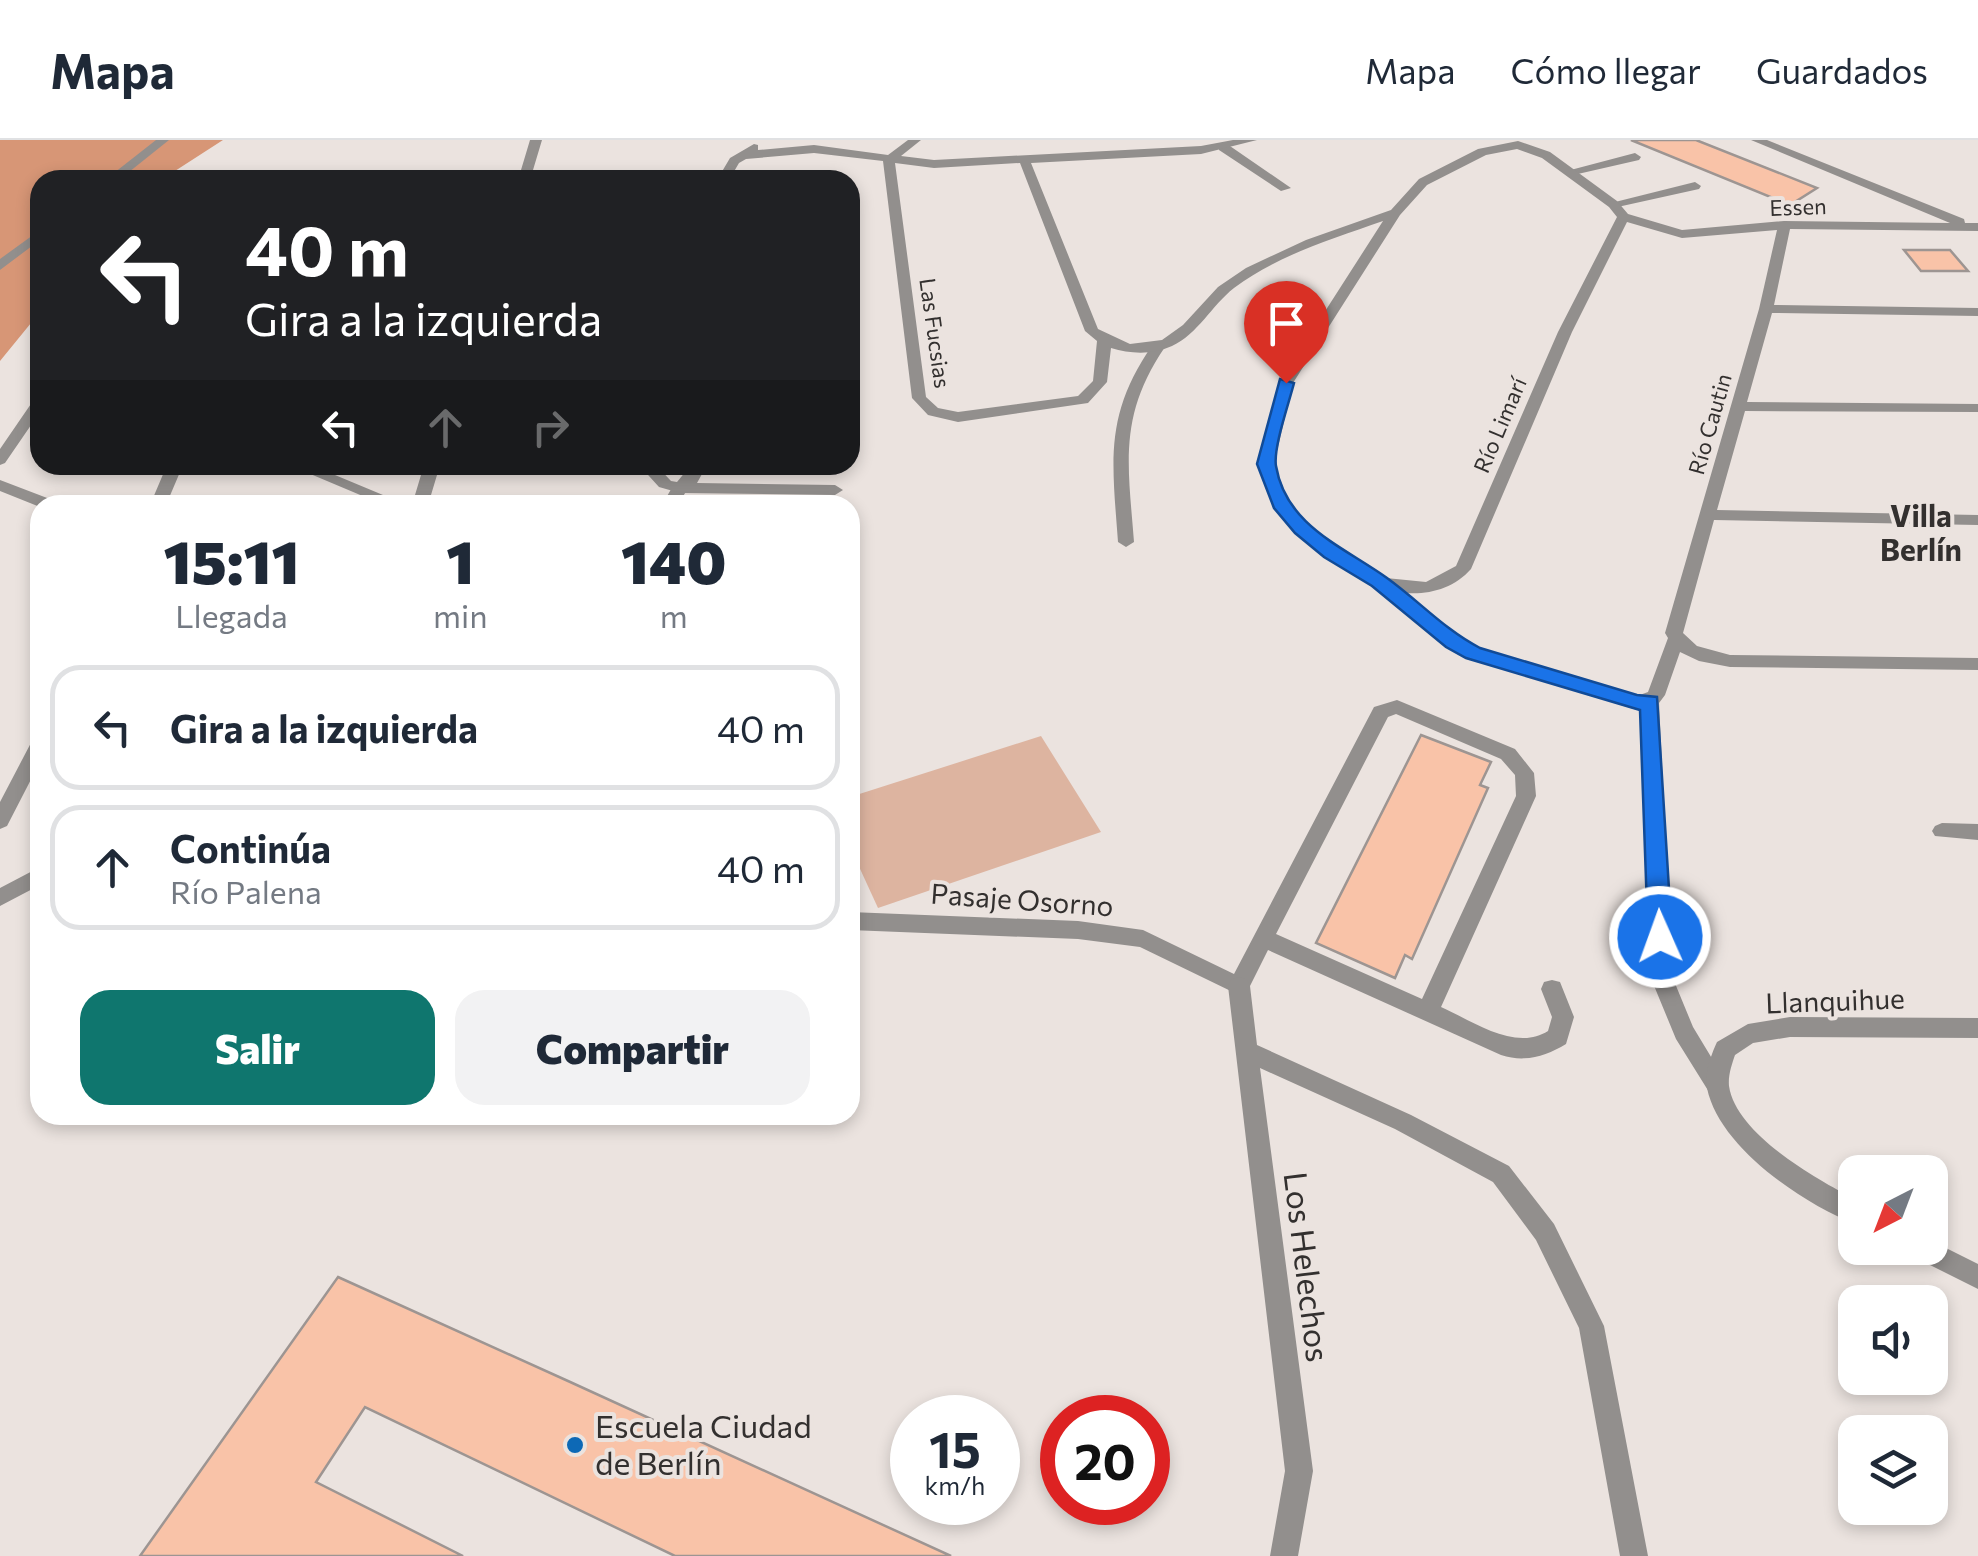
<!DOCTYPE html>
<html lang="es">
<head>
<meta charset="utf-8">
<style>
	:root { --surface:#fff; --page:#f2f2f3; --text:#1f2937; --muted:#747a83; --line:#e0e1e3; --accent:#0f766e }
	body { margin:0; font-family:Commissioner,sans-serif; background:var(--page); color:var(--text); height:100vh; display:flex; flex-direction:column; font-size:38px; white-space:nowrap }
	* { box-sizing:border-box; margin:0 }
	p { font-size:32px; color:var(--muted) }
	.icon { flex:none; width:55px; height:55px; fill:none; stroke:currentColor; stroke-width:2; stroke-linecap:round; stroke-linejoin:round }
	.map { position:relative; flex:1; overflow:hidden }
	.drawer { position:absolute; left:30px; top:355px; width:830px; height:630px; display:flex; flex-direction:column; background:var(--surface); border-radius:30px; box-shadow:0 5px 15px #0003 }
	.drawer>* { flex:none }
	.hud { position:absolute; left:30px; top:30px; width:830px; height:305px; border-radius:30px; box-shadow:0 5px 15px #0003; background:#202124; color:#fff; overflow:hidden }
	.needle { width:65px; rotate:222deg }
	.fabs { position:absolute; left:1838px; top:1015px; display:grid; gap:20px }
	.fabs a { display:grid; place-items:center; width:110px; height:110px; border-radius:20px; background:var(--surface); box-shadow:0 5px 15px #0003; font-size:50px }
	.speed { position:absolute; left:890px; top:1255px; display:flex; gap:20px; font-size:50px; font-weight:700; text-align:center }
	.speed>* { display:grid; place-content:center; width:130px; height:130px; border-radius:50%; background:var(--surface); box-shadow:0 5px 15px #0003; line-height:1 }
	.speed small { font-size:25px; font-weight:400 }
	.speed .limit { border:15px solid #d22; background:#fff; color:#111 }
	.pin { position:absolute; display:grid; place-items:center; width:85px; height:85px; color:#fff; margin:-102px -42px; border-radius:50% 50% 50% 0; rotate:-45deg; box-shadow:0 0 10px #0007 }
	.pin .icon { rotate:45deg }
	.me { position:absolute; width:110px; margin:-55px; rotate:358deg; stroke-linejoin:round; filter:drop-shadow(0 0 8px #0008) }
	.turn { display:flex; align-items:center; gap:35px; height:210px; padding:0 50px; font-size:45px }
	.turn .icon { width:130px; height:130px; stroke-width:2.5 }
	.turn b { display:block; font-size:70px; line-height:85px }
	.lanes { display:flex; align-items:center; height:95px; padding:0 50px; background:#0003; justify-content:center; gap:50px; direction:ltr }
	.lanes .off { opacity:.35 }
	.eta { display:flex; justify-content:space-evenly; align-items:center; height:170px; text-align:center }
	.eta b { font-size:60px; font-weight:800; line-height:70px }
	.action { display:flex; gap:20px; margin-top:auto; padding:20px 50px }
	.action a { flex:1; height:115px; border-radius:30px; background:var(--accent); color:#fff; font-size:40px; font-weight:800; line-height:115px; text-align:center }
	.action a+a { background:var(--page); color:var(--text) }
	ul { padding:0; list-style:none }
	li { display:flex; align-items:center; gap:30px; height:125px; margin:0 20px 15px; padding:0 30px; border:5px solid var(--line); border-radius:30px }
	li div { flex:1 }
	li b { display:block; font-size:38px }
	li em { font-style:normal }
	header { display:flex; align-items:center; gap:60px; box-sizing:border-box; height:140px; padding:0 50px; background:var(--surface); border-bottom:2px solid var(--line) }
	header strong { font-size:48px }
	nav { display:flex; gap:55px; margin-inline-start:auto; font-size:35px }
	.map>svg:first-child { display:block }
</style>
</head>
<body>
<header>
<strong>Mapa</strong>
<nav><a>Mapa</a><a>Cómo llegar</a><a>Guardados</a></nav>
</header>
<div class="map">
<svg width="1978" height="1416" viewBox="0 0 1978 1416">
	<rect width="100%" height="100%" fill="#ebe3df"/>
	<path fill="#ddb4a0" d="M1041,596L1101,692L878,768L850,707V657Z"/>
	<path fill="#d79676" d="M0,0H223L161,40H40V172L0,221Z"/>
	<path fill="#f9c3a8" stroke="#9d9592" stroke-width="2.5" d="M1631,0H1696L1817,48L1790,65Z
		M1904,110H1950L1968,131H1921Z
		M1421,595L1491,622L1480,645L1488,648L1412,819L1405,815L1395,838L1316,803Z
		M338,1137L568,1241L951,1416H675L365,1267L316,1342L463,1416H140Z"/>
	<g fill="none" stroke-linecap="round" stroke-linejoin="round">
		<path fill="#928f8d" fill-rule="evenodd" d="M156,0H169L119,40H105Z
			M1219,4H1227L1291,48L1281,51L1219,10Z
			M1635,13L1641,17L1639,20L1569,36L1563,32Z
			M1695,42L1701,46L1699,49L1613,68L1607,64Z
			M40,90V100L0,130V119Z
			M1158,203L1165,207C1118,276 1128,324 1134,402L1126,407L1118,402C1112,320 1104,275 1153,204Z
			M680,343L688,348L678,365H662L674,344Z
			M1650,555L1659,562L1672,836L1693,887L1728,945L1725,952L1717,955L1709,952L1676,899L1650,836L1641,562Z
			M1397,560L1515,609L1534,633L1536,656L1441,867C1473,881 1515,912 1548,891L1552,877L1541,849L1544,842L1552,840L1560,842L1574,877L1566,904C1546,916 1525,923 1501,915L1268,810L1247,852L1239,855L1140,807L1078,799L850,790V772L1078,781L1143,790L1234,834L1374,567ZM1396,574L1501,619L1515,635L1516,656L1422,859L1276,794L1388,577Z"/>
		<path fill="#928f8d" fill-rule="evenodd" d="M530,0H542L530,40H518Z
			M908,0H921L901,16L934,20L1201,6L1233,0H1257L1201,14L1031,23L1098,189L1130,204L1162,200L1183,185L1218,147L1246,128L1306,100L1391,70L1419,39L1478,9L1518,1L1550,12L1617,61L1628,74L1682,90L1784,81L1950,83L1751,0H1767L1964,79L1965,83H1978V91L1790,89L1774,165L1978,168V176L1772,173L1747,262L1978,264V272L1745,271L1717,370L1978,375V385L1714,380L1683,493L1697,506L1730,515L1978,518V530L1730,527L1699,521L1680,512L1665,555L1656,567L1637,570L1467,517L1447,506L1373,445L1324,416L1295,393L1273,364L1258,324L1279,243L1383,81C1332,99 1278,115 1234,148C1212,165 1198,194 1172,206C1152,215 1131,214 1111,208L1107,242L1088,263L958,282L928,275L912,258L883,21L814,13L746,19L739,23L729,40H717L730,18L754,4L758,5V10L814,5L888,15ZM1517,9L1542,18L1609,67L1617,77L1558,192L1456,426L1426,442L1386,438L1336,408L1307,385L1289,363L1274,324L1293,243L1400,75L1427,45L1486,15ZM895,23L934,28L1020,23L1085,191L1097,201L1093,241L1078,256L958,272L938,268L926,257ZM1627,82L1682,98L1777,90L1759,169L1665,493L1668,498L1648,552L1637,556L1479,509L1459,498L1405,453C1430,455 1454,448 1471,429L1572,192Z
			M320,33L326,37L324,40H312Z
			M40,257V272L5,323L0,325V309L35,258Z
			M167,325H183L166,365H150Z
			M289,325H311L407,365H384Z
			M424,325H440L428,365H412Z
			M639,325H656L671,341L677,342L691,325H707L697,343L835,345L843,350L835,355L680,353L659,347Z
			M0,340L55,361L57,365L40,367L0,351Z
			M40,597V622L7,686L0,689V662L33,599Z
			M1942,683L1978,684V700L1935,696L1932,691L1935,686Z
			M40,727V745L0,766V748Z
			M1239,837L1247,840L1250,846L1257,905L1411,975L1509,1026L1554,1084L1604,1186L1648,1416H1620L1579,1188L1536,1100L1493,1042L1395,989L1260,928L1313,1331L1298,1416H1270L1285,1331L1228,846L1231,840Z
			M1790,877L1978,878V898L1790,897L1753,903L1735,915C1732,924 1728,935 1729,946C1736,994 1816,1039 1855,1059V1084C1802,1063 1719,1007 1707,948C1704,934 1711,915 1717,902L1748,884Z
			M1930,1100L1978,1124V1149L1912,1116L1909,1108H1930Z"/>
	</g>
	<path fill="#1a73e8" stroke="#114b97" stroke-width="2.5" d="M1280,239L1294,243C1289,263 1273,308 1276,326C1286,386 1344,407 1387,438C1419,461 1445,490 1480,508L1637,555L1657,557L1672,797L1668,804H1651L1648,797L1640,570L1466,518L1446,507L1372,446L1324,417L1295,393L1274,368L1257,324Z"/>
	<circle fill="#0d69b6" stroke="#ebe3df" stroke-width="4" cx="575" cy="1305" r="10"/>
	<g text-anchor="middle" stroke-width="8" stroke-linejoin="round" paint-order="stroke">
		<g font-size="22" fill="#33302f" stroke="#ebe3df">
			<text transform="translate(1798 67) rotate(-2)" y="8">Essen</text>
			<text transform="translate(935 193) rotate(82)" y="8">Las Fucsias</text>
			<text transform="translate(1710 284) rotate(-74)" y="8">Río Cautin</text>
			<text transform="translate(1500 285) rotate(-67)" y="8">Río Limarí</text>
		</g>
		<g font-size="28" fill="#33302f" stroke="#ebe3df">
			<text transform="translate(1022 760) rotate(4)" y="10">Pasaje Osorno</text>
			<text transform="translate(1835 861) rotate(-2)" y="10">Llanquihue</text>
		</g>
		<g font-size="30" font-weight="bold" fill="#33302f" stroke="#ebe3df">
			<text x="1921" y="387">Villa<tspan x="1921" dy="34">Berlín</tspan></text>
		</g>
		<g font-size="32" fill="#33302f" stroke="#ebe3df">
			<text transform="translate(1306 1127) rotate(83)" y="11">Los Helechos</text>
		</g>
		<g font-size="32" fill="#33302f" stroke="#ebe3df" text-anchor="start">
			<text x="595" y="1298">Escuela Ciudad<tspan x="595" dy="37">de Berlín</tspan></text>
		</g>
	</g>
</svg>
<div class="fabs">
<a><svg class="needle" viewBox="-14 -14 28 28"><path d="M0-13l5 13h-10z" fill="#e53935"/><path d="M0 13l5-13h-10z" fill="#747a83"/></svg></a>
<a><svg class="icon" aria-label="sound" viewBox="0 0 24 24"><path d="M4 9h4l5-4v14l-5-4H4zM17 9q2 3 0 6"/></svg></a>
<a><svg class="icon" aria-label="layers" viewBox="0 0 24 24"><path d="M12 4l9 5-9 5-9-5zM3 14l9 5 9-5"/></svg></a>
</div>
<div class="speed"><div>15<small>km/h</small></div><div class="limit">20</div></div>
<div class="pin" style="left:1286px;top:243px;background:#d93025"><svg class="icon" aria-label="arrive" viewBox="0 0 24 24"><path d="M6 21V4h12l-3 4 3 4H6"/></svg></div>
<svg class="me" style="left:1660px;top:797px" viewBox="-20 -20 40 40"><circle r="17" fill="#1a73e8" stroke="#fff" stroke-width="3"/><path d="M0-11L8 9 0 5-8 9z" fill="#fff"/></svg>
<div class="hud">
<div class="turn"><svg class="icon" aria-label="left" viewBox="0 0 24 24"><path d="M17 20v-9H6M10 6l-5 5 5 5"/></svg><div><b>40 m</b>Gira a la izquierda</div></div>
<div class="lanes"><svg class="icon" aria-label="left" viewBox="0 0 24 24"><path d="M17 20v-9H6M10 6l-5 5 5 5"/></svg><svg class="icon off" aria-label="ahead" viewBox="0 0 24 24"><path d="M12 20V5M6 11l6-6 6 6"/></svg><svg class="icon off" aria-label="right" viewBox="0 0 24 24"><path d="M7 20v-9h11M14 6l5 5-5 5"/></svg></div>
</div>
<section class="drawer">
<div class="eta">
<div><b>15:11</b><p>Llegada</p></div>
<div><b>1</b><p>min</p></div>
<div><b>140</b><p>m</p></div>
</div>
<ul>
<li><svg class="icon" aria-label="left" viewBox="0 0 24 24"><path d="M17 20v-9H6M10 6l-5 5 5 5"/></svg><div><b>Gira a la izquierda</b></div><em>40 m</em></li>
<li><svg class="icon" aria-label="ahead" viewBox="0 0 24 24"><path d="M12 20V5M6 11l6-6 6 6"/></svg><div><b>Continúa</b><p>Río Palena</p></div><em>40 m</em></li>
</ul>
<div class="action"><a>Salir</a><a>Compartir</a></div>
</section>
</div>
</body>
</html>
